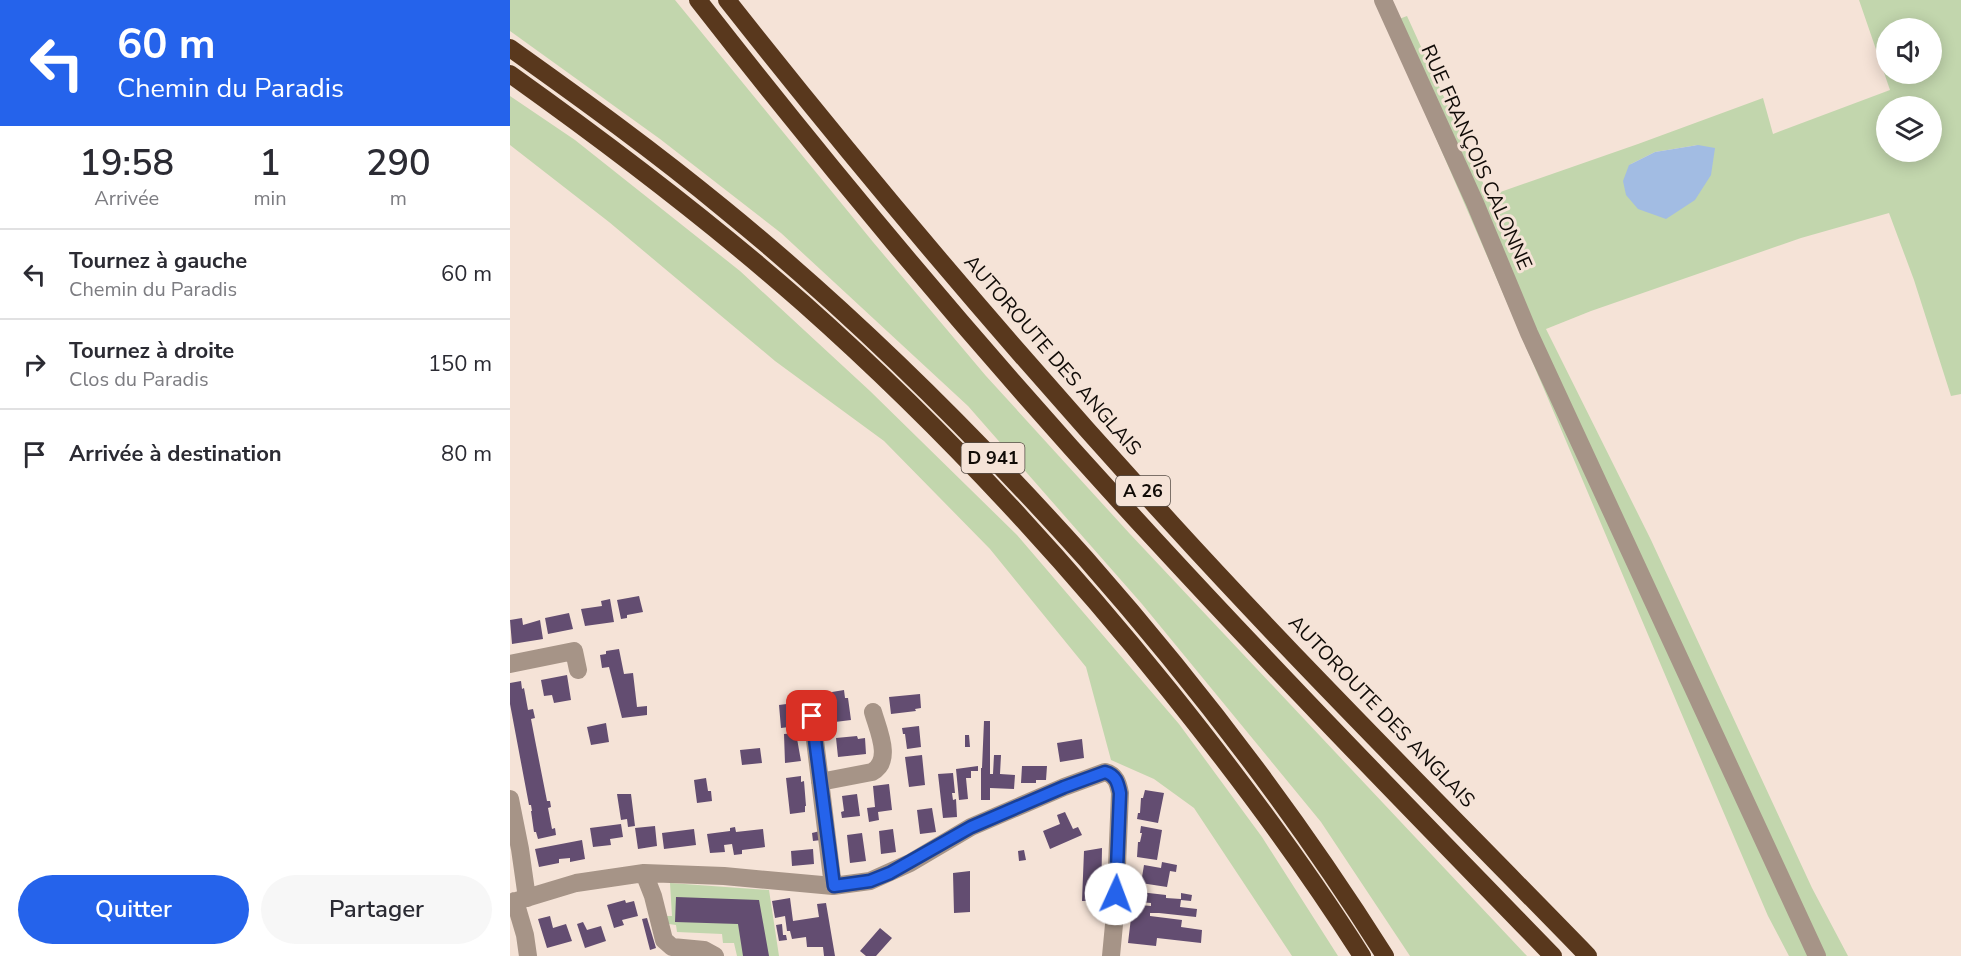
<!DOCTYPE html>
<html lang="fr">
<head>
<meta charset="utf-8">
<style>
	:root { --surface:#fff; --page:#f7f7f7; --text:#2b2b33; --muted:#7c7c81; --line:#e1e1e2; --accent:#2563eb }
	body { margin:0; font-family:"Nunito Sans",sans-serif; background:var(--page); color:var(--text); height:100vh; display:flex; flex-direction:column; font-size:22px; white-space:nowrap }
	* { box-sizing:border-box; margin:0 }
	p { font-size:20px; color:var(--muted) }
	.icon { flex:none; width:33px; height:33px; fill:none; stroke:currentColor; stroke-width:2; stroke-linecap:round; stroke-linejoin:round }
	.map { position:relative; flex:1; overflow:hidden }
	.sheet { display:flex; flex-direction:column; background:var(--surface); width:510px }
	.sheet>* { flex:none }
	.guide { background:#2563eb; color:#fff; overflow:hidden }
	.controls { position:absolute; left:1366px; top:18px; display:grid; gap:12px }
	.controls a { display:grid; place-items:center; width:66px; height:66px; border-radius:50%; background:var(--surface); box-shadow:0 3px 15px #0003; font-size:30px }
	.pin { position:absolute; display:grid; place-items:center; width:51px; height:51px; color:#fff; margin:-26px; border-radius:12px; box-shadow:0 3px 9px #0006 }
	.me { position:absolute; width:66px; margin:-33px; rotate:2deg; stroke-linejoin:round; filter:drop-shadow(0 0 4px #0008) }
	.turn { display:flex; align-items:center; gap:21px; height:126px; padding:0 18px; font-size:27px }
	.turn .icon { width:78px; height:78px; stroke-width:2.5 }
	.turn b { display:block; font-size:42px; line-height:51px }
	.eta { display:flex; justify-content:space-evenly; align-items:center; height:102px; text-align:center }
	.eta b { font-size:36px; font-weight:600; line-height:42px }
	.primary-button { display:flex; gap:12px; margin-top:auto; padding:12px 18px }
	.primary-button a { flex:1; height:69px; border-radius:36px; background:var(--accent); color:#fff; font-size:24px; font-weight:600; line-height:69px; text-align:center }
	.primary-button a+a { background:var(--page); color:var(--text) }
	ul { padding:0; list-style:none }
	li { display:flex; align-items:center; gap:18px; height:90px; padding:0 18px; border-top:2px solid var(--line) }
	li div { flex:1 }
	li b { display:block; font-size:22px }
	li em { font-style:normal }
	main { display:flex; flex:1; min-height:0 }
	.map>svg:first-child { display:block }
</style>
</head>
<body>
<main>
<section class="sheet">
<div class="guide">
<div class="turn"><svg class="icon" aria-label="left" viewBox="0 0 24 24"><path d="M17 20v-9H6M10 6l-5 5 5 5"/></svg><div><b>60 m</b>Chemin du Paradis</div></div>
</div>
<div class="eta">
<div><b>19:58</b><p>Arrivée</p></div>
<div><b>1</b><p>min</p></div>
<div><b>290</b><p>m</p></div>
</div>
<ul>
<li><svg class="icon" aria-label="left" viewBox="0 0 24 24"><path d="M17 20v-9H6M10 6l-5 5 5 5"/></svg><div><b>Tournez à gauche</b><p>Chemin du Paradis</p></div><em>60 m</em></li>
<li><svg class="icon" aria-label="right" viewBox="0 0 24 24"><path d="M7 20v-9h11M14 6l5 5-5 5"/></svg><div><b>Tournez à droite</b><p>Clos du Paradis</p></div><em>150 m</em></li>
<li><svg class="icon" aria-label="arrive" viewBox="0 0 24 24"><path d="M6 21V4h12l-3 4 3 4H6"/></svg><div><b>Arrivée à destination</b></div><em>80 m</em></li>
</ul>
<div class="primary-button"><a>Quitter</a><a>Partager</a></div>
</section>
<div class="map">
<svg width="1451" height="956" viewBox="0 0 1451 956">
	<rect width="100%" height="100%" fill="#f5e3d7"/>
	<path fill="#c2d6ad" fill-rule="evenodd" d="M0,0H165L363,242L476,376L620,534L1017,956H900L811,822L632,604L458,406L271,233L150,139L0,31Z
		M1349,0H1451V394L1441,396L1404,280L1379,213L1291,238L1081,311L1036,329L1141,540L1302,888L1338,956H1279L1258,916C1130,619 1007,320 876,24L897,16L979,196L1128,144L1253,98L1263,134L1380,90ZM1377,28H1422V74H1377ZM1377,106H1422V152H1377ZM1188,145L1119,165L1145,152Z
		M0,96L65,140L230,271L360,391L507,535L669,724L752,837L828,956H782L684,808L644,779L601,760L576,667L480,549L374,441L265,361L99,222L0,145Z
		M160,883L259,890L269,956H227L224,943H213L212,934L167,932L166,925L159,924L153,916H162Z"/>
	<path fill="#a2bce3" d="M1188,145L1205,148L1201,175L1185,200L1156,219L1128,209L1116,195L1113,181L1119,165L1145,152Z"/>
	<path fill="#634d71" d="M129,596L133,612L117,615V618L111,619L107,600Z
		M100,599L104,622L75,626L71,609L92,606L91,601Z
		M59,613L63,629L38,634L35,618Z
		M12,618L13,625L30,620L33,639L2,644L0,620Z
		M109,649L114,674L123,673L127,707L137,706V715L112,718L99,667L92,668L90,655L96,654V651Z
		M57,675L61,700L44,703L42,695L34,696L31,680Z
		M11,681L12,689L14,688L18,710L23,709L25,718L21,719L25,740L37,801H40L41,807L38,808L42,829L45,828L46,835L28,839L26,832H24L21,811H22L21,805H19L0,704V683Z
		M334,690L335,698H338L341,720L325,722L322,692Z
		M311,693L312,704L294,707L293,695Z
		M410,694L411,708L405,709L406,711L381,714L379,697Z
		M284,703L287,726L271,728L269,705Z
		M474,721H480V774H483L484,755H491L490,774L505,775L504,789L480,788V800H471V768H472Z
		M96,723L99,742L81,745L77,727Z
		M409,726L411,747L397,749L395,734H393L392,728Z
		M286,733L291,761L275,763L274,734Z
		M455,735H459L460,747H455Z
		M347,736L348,739L355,738L356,754L328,757L326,738Z
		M572,739L574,758L550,762L547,743Z
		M250,748L252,763L232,765L230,750Z
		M412,755L415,785L399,787L395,757Z
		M468,766V771H461V778H456L458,799L449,800L446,769Z
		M512,766H537L536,780H526V783H511Z
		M443,773L445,793H442L443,800L446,799L447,817L433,818L428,774Z
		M291,776V782L294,781L296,806H295V812L280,814L276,778Z
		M196,778L198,791H201L202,801L187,803L184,780Z
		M379,784L382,810L368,812L369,820L359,822L357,808L365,807L363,786Z
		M635,790L654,793L648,823L627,819L628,813H630L631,798H633Z
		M107,794H121L125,826L118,827L117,819L111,820Z
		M347,794L350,816L332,818L331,812L334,811L332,796Z
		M422,808L426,832L410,834L407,810Z
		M555,812L563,829L568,827L572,835L540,849L533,831L550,824L547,815Z
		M111,824L113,837L100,839L101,845L83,847L80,828Z
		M145,826L147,846L128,849L125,828Z
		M631,826L652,830L647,860L627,857L628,842H630L632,833H630Z
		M225,827L226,832L253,829L255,847L232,850V854L224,855L222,844L214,845L215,852L200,853L197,834L220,831V828Z
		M184,829L186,845L154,849L152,833Z
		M383,829L386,852L371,854L369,831Z
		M310,831L311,840L303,841L302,833Z
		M352,833L356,861L340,863L337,835Z
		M72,840L75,859L60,862V858L49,859V863L29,867L25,849Z
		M592,848L591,906L578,907V901H572L574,851Z
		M303,849L304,864L282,866L281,851Z
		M514,850L516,860L509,861L508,851Z
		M652,862L667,865L666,872L660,871L657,887L631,883L634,865L651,868Z
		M460,871V912L444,913L443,873Z
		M630,892L656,895V898L671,899V893L682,895L681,901L671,900L670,907L687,909L686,917L649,913H640V916L672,920L671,927L692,930L691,943L647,938L646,946L618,943L621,918H619L620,904L641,906V903L629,902Z
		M166,897L249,900L259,956H233L228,924L165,922Z
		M280,898L283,921L309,917L307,904L316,903L325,956H314L313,947H297L296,937L282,939L280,931H277L275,916L265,918L262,901Z
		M115,900L116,903L124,901L128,916L112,920L114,925L104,928L97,905Z
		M40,916L43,928L56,924L62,941L37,948L28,919Z
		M137,918L146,948L140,950L132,919Z
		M73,922L77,930L91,926L96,941L75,948L67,924Z
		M272,924L273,935H276L277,940L269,941L266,925Z
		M370,928L382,938L366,956H356L350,951Z"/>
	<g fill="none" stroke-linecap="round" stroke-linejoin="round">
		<path stroke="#a69487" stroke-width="18" d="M873,0L965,203L1019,333L1307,956
			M0,664L64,651L68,670
			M302,716L323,886
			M310,782L362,772C383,761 368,730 363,712
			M0,799L10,849L17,898
			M134,873L143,896L154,940L162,947L194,950L205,956
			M5,901L15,935L18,956
			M0,903L66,883L134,873L214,876L323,886L360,881L400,863L461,827L554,787L595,772C606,775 608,783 610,793L605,914L601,956"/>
		<path stroke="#59381d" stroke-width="18" d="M188,0C333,186 486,368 646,541C776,682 910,819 1043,956
			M217,0C358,179 507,354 661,523C796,671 938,812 1078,956
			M0,48C73,100 145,152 214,209C344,315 464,434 576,559C686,684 786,815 875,956
			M0,74C101,146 200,221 293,303C426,421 548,552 659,690C728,776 793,863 852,956"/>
	</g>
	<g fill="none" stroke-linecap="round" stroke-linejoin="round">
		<g stroke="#184099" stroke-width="15">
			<path id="route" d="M302,716L324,886L360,881L380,873L461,827L554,787L595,772C606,775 608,783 610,793L606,894"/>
		</g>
		<use href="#route" stroke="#2563eb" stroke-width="10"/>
	</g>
	<g text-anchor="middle" stroke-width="6" stroke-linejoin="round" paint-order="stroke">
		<g fill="#f5e3d7" stroke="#554c45" stroke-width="1.5">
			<rect x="451.5" y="443" width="63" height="30" rx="4.5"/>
			<rect x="606" y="476" width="54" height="30" rx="4.5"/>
		</g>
		<g font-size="18" font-weight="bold" fill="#100b07">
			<text x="483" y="464">D 941</text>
			<text x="633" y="497">A 26</text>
		</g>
		<g font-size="20" fill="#100b07" stroke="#f5e3d7">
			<text transform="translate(967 157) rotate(66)" y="7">RUE FRANÇOIS CALONNE</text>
			<text transform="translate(543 355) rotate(49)" y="7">AUTOROUTE DES ANGLAIS</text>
			<text transform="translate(872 711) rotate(46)" y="7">AUTOROUTE DES ANGLAIS</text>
		</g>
	</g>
</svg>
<div class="controls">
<a><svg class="icon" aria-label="sound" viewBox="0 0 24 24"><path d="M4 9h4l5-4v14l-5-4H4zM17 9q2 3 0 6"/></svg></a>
<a><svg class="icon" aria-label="layers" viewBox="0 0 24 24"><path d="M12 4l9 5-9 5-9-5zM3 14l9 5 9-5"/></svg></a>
</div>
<div class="pin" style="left:302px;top:716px;background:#d93025"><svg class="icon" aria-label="arrive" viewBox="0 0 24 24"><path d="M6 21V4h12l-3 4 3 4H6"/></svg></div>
<svg class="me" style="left:606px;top:894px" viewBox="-20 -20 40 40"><circle r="19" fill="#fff"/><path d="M0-13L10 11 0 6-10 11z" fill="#2563eb"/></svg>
</div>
</main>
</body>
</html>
